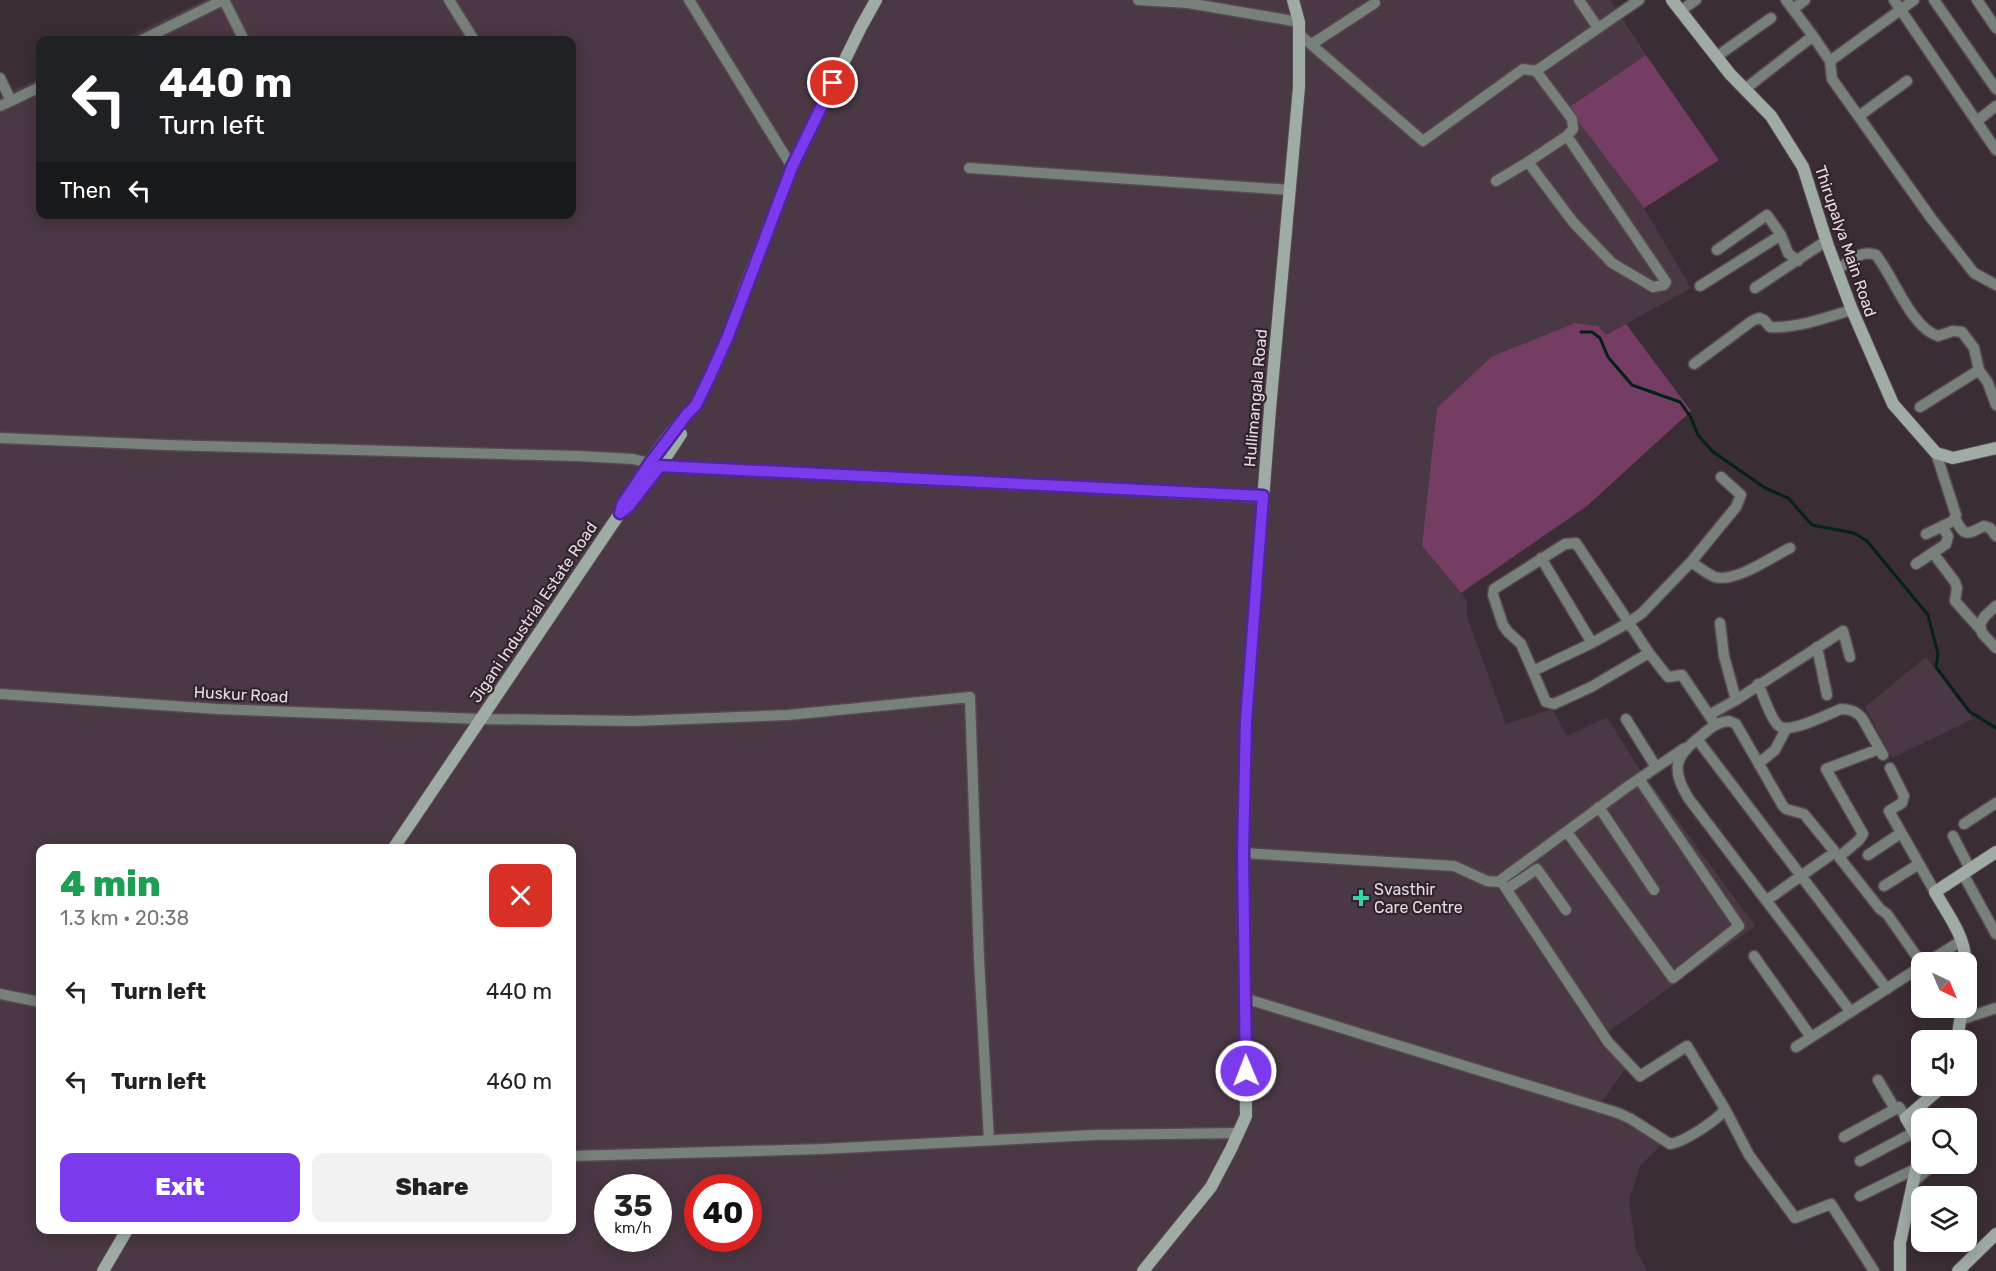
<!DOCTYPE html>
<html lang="en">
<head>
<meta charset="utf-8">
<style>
	:root { --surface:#fff; --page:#f2f2f2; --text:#222; --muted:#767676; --accent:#7c3aed }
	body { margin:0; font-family:Rubik,sans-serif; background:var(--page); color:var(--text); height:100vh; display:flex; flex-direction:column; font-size:22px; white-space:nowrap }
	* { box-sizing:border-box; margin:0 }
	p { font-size:20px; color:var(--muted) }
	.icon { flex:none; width:33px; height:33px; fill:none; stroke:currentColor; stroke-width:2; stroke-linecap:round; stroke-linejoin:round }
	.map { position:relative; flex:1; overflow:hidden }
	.details { position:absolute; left:36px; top:844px; width:540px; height:390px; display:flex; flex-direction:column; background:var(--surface); border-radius:12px; box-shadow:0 3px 15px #0003 }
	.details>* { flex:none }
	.banner { position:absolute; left:36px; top:36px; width:540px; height:183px; border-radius:12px; box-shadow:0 3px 15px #0003; background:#202124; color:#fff; overflow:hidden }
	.needle { width:39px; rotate:136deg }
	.controls { position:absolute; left:1911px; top:952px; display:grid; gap:12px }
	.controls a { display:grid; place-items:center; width:66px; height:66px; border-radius:12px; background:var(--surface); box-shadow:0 3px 15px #0003; font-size:30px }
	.speed { position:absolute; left:594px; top:1174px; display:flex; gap:12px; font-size:30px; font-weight:700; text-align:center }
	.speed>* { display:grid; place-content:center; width:78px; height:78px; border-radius:50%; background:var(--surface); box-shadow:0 3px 15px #0003; line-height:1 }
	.speed small { font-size:15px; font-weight:400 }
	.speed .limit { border:9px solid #d22; background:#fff; color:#111 }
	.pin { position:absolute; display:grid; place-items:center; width:51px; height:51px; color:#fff; margin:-26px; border:3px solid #fff; border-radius:50%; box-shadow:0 2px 6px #0007 }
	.me { position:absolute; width:66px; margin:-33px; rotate:359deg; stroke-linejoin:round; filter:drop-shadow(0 0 4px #0008) }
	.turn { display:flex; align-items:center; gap:21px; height:126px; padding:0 24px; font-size:27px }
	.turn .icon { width:78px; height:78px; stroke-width:2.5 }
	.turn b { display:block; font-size:42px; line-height:51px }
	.then { display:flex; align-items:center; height:57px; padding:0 24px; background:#0003; gap:12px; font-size:22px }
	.round { display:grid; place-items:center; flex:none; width:63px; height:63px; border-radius:12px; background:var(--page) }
	.head { display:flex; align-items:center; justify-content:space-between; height:102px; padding:0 24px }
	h1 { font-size:36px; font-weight:800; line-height:45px; color:#1e9e55 }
	.cta { display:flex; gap:12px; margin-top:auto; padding:12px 24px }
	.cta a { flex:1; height:69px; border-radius:12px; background:var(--accent); color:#fff; font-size:24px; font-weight:800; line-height:69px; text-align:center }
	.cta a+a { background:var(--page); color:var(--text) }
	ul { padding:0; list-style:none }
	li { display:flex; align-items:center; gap:18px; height:90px; padding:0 24px }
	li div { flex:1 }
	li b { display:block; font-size:22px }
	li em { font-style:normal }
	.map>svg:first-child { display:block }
</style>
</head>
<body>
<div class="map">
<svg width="1996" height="1271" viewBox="0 0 1996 1271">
	<rect width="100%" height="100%" fill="#3b2d36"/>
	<path fill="#4a3844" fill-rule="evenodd" d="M205,0H1610L1646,55L1568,108L1644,208L1691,288L1606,335L1422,546L1467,601V617L1506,724L1552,709L1567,736L1607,717L1637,765L1755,926L1597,1040L1625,1069L1596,1110L1652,1128L1660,1146L1640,1166L1629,1200L1636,1250L1647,1271H0V96L40,78V214H572V40H120ZM40,849H572V1230H40ZM608,1188H658V1239H608ZM698,1188H748V1239H698Z
		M1926,657L1973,719L1892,758L1865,707Z"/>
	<path fill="#753c64" d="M1646,55L1719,160L1644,208L1568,108Z
		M1575,323L1598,326L1606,335L1626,324L1691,411L1587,506L1461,593L1422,546L1437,408L1491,357Z"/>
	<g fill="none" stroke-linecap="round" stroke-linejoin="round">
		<path stroke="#032218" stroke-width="3" d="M1581,332H1592L1600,338L1608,357L1632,385L1680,402L1690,416L1698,435L1712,451L1765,488L1788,498L1812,525L1854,533L1867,541L1928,615L1938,654L1936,667L1969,711L1996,728"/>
		<g stroke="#564951" stroke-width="13">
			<path id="street" d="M224,0L244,40
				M449,0L474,40
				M689,0L792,167
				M1138,0L1188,3L1299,22
				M1579,0L1598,28
				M1786,0L1813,36
				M1894,0L1996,150
				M1934,0L1996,89
				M1977,0L1996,28
				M1793,9L1805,0
				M1680,11L1696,0
				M1299,34L1423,141L1523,69L1536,71L1639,0
				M142,40L223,0
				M1312,44L1375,3
				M1716,57L1771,18
				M1830,61L1914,0
				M1536,71L1572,119L1573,129L1567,136L1528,162L1573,222L1612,263L1653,287L1664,285L1666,282L1567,136
				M0,78L11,101L0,106
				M1745,89L1813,36L1830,61L1832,79L1931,218L1974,273L1996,285
				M11,101L40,87
				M1859,116L1907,81
				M1977,121L1996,106
				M969,168L1290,190
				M1496,181L1528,162
				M1717,250L1767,215L1781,235L1788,253L1798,261
				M1837,270C1849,262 1861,249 1876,255C1893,275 1911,328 1938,336L1953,331L1962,332L1974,348L1979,370
				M1700,286L1781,235
				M1755,288L1826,241
				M1694,364L1752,321L1759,318L1764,320L1770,327C1797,329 1826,317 1852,310
				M1920,407L1979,370L1988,383L1996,405
				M0,438L166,445L577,456L633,459L650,463
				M1955,518C1964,537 1967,535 1984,526L1990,528L1996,536
				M1926,534L1953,521L1956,515L1936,453
				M1933,553L1955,582L1957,588L1955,601L1980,629
				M1541,558L1592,643
				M1691,562C1699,567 1707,574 1715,577C1735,583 1772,557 1790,548
				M1916,564L1946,544L1948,536L1942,526
				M1996,606L1985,616L1980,624L1982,633L1996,648
				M1720,623L1724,656L1736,700
				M1817,647L1827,695
				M1649,653L1591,687L1554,704L1546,702L1521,644L1508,632L1503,625L1493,595L1494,589L1565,544L1576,543L1649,653L1668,677L1682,675L1715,724
				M1533,671L1592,643L1628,623L1642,613L1691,562L1736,507L1741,495L1721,477
				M1758,684C1763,694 1771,720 1779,726C1790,734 1828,714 1841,709C1850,709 1856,711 1862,718L1883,755
				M0,694L217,709L481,719L634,721L788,715L970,697L979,959L989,1140
				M1709,715L1736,700L1843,631L1850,657
				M1626,719L1656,767
				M1697,739L1887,989
				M1759,763L1775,750L1786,729
				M1890,768L1904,796L1902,803L1889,811L1935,892
				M1599,807L1654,890
				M1964,824L1996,803
				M1567,832L1673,978L1739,926L1639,779
				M1953,836L1970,869
				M1835,852L1804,814L1786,809L1783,806L1736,724L1729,721C1717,722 1710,728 1701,736C1675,756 1670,769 1689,799L1851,1012
				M1243,853L1454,866L1487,881L1498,882L1627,787L1685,748
				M1868,855L1901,833
				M1839,857L1859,840L1863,834L1826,769L1879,749
				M1963,874L1996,934
				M1501,881L1608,1042L1640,1076L1687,1046L1725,1109L1749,1155L1795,1218L1831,1204L1874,1271
				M1884,886L1919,864
				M1507,889L1537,869L1566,910
				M1767,900L1835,852L1880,909L1887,914L1922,964
				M1754,956L1811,1037
				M1926,963L1961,941
				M0,994L40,1002
				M1244,998L1618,1113L1631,1119L1670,1144C1684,1142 1718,1120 1725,1109
				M1960,1020L1996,1008
				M1796,1047L1922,966
				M1878,1080L1895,1109
				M1844,1137L1899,1107L1906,1118
				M572,1156L822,1149L1093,1135L1239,1133
				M1860,1161L1909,1135H1916
				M1912,1183L1934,1164
				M1860,1196L1915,1169"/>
		</g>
		<g stroke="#564951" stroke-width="14">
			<path id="secondary" d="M1672,0L1730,74L1771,116L1803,167L1828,246L1852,310L1893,404L1936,453L1953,458L1996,448
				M660,466L1263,497
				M635,498L660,466L681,434
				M393,849L620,513L622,505C644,471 666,434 696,405L728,337L744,290L792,167L861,27L876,0
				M1965,963C1967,939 1947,913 1935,892L1996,852
				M1957,1041L1962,1008
				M103,1271L127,1230
				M1143,1271L1211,1187L1231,1149L1246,1116L1243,853L1246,721L1270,409L1299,87V22L1293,0
				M1900,1271V1243L1920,1151L1916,1135L1906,1118L1943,1086
				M1958,1271L1996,1234"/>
		</g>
		<use href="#street" stroke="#78807c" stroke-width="10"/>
		<use href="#secondary" stroke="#9faca6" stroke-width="12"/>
	</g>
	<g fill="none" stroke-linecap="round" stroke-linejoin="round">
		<g stroke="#51269a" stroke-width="15">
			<path id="route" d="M833,83L792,167L728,336L710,376L696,405L687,414L650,463L622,505L620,513L629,506L660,466L1263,496L1246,721L1243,853L1246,1071"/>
		</g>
		<use href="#route" stroke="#7c3aed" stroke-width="10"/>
	</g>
	<path fill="#39d4a5" stroke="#31232c" stroke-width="2" d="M1358 889h6v6h6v6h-6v6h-6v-6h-6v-6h6z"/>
	<g text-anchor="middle" stroke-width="4.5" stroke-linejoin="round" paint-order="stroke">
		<g font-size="16" fill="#e5dce1" stroke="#31232c">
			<text transform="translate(1846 241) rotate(71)" y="6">Thirupalya Main Road</text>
			<text transform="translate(1255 398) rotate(-85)" y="6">Hullimangala Road</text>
			<text transform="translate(533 612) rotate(-56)" y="6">Jigani Industrial Estate Road</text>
			<text transform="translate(241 694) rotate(3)" y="6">Huskur Road</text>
		</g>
		<g font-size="16" fill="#e5dce1" stroke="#31232c" text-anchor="start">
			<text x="1374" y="895">Svasthir<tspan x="1374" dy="18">Care Centre</tspan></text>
		</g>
	</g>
</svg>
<div class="controls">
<a><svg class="needle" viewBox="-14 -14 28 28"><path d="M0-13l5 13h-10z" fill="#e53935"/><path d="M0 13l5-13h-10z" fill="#767676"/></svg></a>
<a><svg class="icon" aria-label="sound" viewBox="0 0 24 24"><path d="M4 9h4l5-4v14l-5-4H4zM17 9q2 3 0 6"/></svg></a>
<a><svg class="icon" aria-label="search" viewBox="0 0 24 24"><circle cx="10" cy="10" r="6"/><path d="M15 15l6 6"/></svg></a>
<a><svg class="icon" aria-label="layers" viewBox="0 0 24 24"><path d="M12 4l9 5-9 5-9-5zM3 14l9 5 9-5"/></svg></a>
</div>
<div class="speed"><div>35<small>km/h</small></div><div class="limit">40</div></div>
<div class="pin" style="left:833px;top:83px;background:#d93025"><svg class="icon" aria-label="arrive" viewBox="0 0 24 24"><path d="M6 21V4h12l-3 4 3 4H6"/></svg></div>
<svg class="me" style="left:1246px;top:1071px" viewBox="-20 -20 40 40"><circle r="17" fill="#7c3aed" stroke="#fff" stroke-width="3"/><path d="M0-11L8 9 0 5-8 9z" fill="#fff"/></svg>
<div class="banner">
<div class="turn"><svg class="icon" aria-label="left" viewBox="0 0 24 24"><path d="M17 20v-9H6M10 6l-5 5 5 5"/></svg><div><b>440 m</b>Turn left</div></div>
<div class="then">Then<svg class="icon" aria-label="left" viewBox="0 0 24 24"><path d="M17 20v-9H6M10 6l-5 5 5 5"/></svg></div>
</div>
<section class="details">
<div class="head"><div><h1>4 min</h1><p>1.3 km · 20:38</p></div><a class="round" style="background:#d93025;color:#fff"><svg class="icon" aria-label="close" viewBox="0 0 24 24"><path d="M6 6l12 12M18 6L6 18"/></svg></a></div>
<ul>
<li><svg class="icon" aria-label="left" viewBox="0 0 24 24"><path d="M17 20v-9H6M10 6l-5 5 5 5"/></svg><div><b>Turn left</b></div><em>440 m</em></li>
<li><svg class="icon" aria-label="left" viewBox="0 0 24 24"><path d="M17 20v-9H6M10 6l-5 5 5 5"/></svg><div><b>Turn left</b></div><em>460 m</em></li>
</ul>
<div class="cta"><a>Exit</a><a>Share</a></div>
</section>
</div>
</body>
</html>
